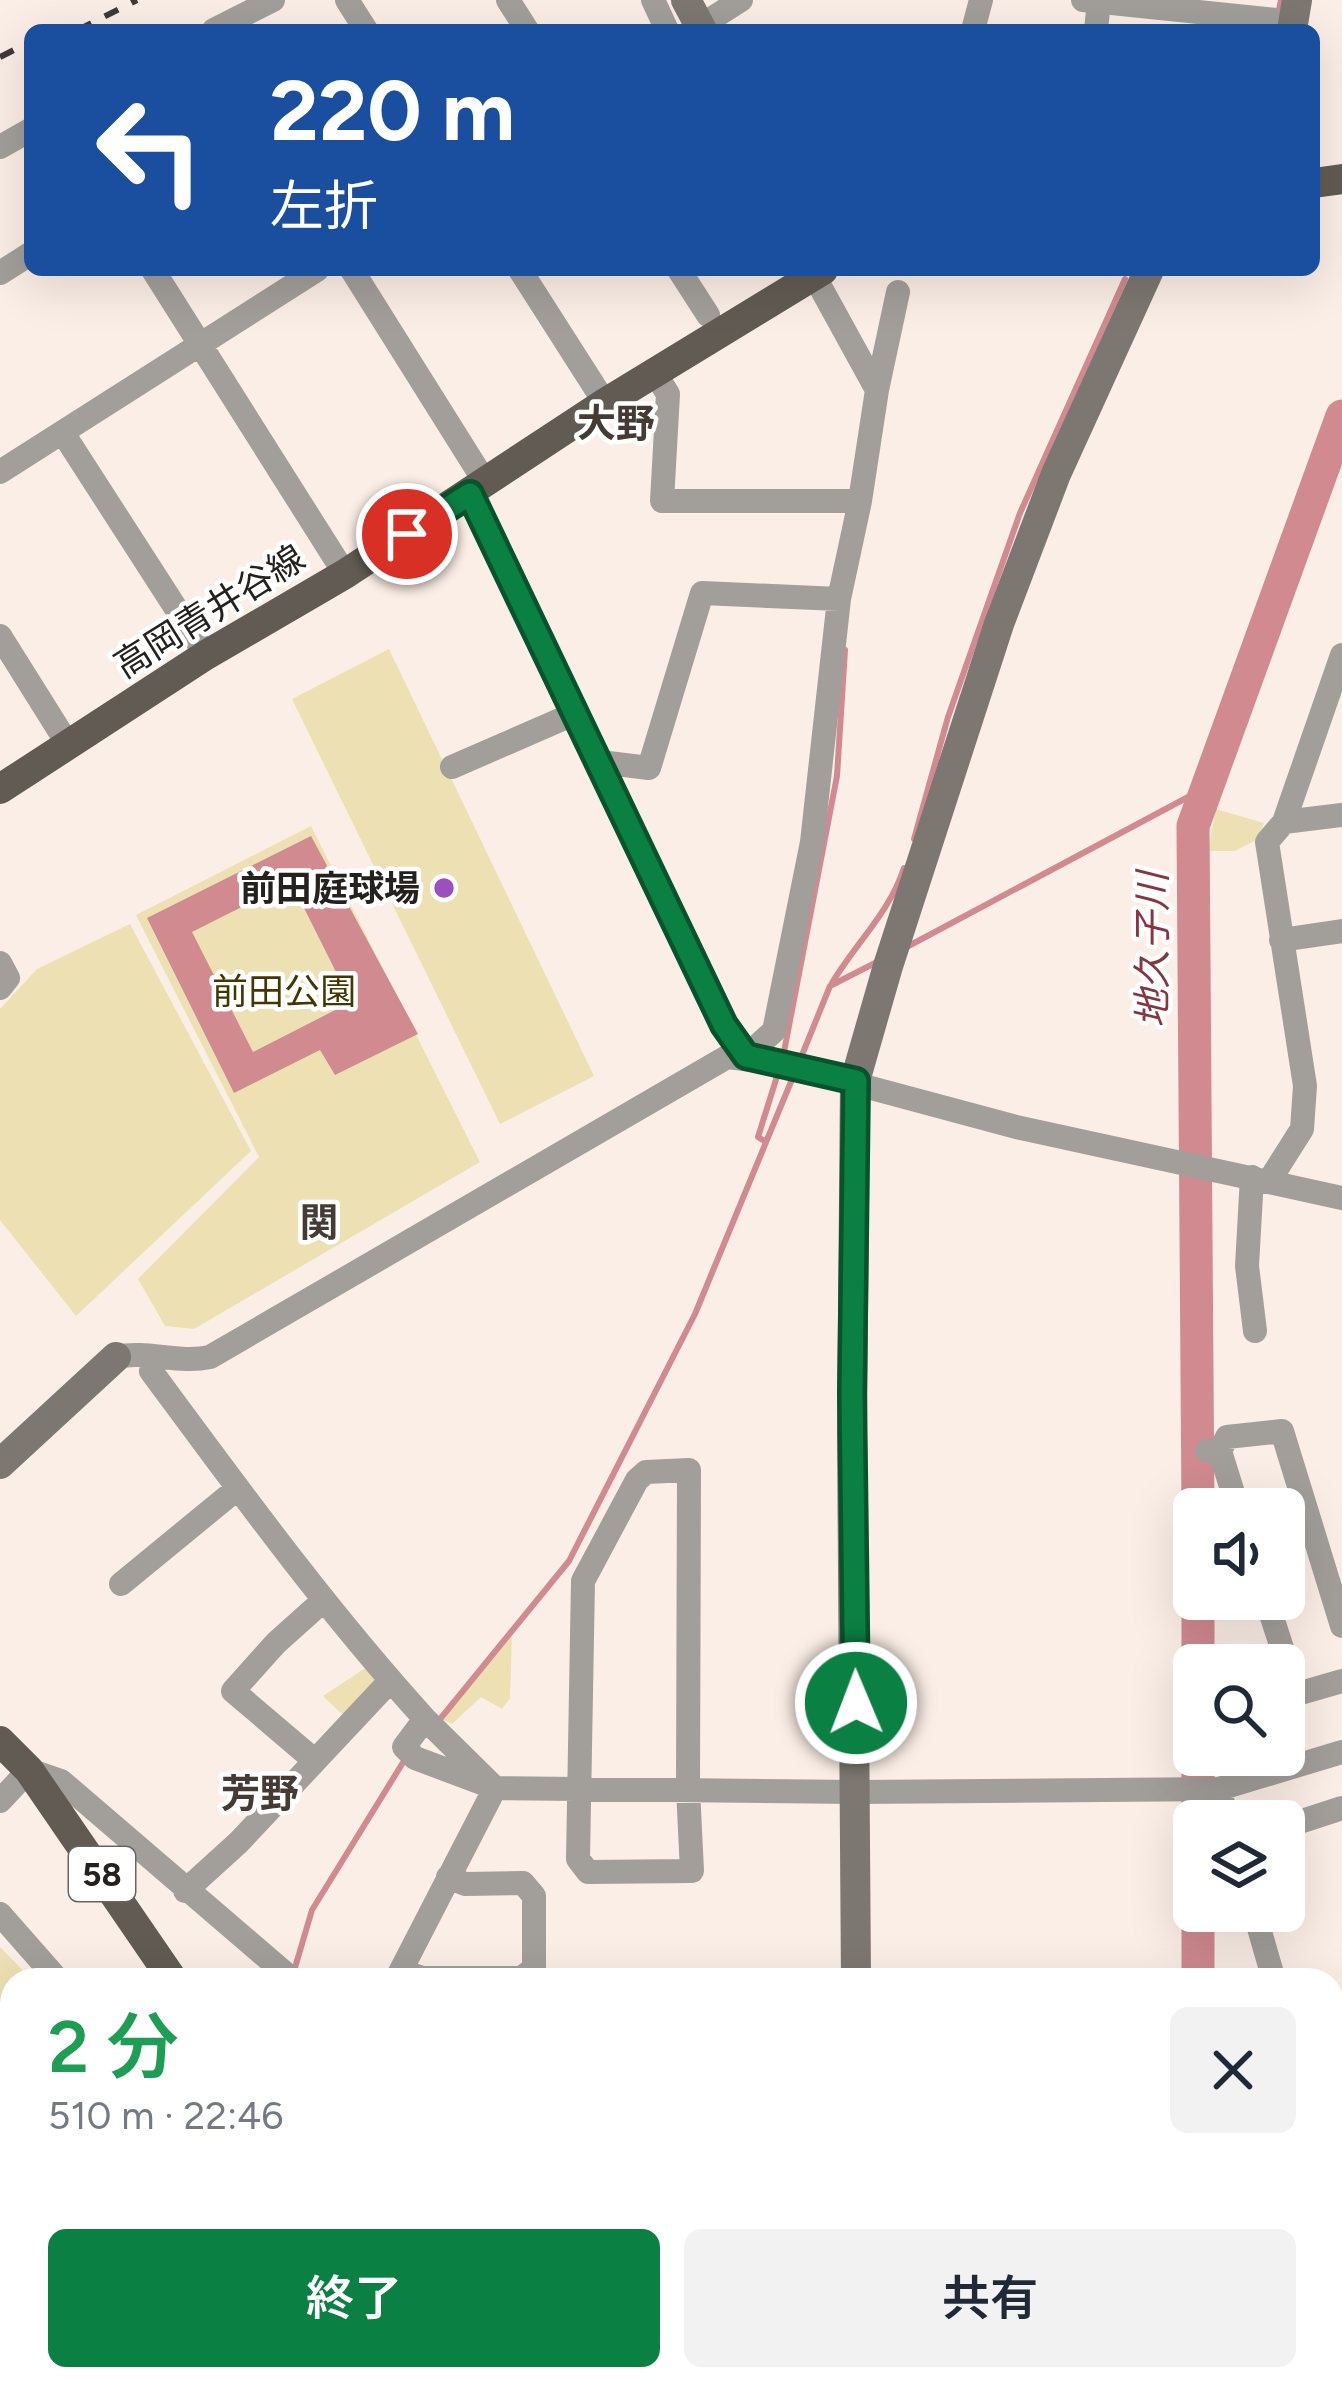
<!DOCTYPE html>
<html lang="ja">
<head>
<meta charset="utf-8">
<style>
	:root { --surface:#fff; --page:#f2f2f3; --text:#1f2937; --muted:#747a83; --accent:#0b8043 }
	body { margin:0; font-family:Figtree,"Noto Sans JP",sans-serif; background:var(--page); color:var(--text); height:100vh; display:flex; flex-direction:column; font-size:45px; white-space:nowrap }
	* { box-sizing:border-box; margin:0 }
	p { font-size:39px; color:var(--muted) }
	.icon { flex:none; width:66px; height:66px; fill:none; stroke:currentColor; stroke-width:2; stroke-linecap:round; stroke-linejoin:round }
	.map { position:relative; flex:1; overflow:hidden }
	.drawer { position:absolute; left:0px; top:1968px; width:1344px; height:423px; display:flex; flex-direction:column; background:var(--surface); border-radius:36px 36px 0 0; box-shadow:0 12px 48px #0002 }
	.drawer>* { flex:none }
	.guide { position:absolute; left:24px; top:24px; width:1296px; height:252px; border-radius:18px; box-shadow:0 12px 48px #0002; background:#1a4fa0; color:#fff; overflow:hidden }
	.tools { position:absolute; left:1173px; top:1488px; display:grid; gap:24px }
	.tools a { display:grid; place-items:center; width:132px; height:132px; border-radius:18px; background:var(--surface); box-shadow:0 12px 48px #0002; font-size:60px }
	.pin { position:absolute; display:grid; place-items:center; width:102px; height:102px; color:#fff; margin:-51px; border:6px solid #fff; border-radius:50%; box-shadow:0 3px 12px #0007 }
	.me { position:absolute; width:132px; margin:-66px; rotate:359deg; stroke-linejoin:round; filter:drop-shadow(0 0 9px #0008) }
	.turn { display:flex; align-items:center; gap:42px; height:252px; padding:0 48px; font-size:54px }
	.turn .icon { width:156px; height:156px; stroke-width:2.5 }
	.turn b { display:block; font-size:84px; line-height:102px }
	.round { display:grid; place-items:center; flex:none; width:126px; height:126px; border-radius:18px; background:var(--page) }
	.head { display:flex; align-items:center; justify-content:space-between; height:204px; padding:0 48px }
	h1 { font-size:72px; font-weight:600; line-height:90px; color:#1e9e55 }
	.action { display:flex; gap:24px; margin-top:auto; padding:24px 48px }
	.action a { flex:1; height:138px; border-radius:18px; background:var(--accent); color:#fff; font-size:48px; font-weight:600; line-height:138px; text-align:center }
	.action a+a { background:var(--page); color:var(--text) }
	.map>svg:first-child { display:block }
</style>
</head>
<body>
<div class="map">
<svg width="1342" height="2389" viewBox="0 0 1342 2389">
	<rect width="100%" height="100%" fill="#fbeee6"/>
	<path fill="#ede1b3" d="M389,649L594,1076L500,1124L292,699Z
		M1216,809L1264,823L1258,839L1235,851H1208Z
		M311,826L480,1162L194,1329L165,1326L138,1279L259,1157L136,915Z
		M130,924L251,1151L76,1316L0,1220V1009L37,969Z
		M512,1636L510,1698L502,1709L481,1697L452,1724L442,1719Z
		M367,1667L375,1677L372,1687L344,1716L323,1696Z
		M0,1947L32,1980H12V2106L0,2117Z
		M0,2241L12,2254V2350L0,2361Z"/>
	<path fill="#d08a90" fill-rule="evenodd" d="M311,836L418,1034L335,1075L320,1050L234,1093L147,918ZM291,882L351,1002L253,1052L192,932Z"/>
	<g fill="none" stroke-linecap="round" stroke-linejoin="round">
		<path stroke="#d08a90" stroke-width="6" d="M1278,15L1281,0
			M914,839L948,717L1020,513L1125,279
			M903,949L1205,788
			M832,983C855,944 890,912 904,868
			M783,1057L837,776L845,650
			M800,1060L830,986L875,963
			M766,1142L758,1137L779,1070
			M436,1724L569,1561L695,1314L795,1072
			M294,1971L312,1910L407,1756
			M148,2389L151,2379"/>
		<path stroke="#d08a90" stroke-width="33" d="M1198,1509L1193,826L1342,416
			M1198,1665V1599
			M1198,1755V1821
			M1198,1911V1980"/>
		<path stroke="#a29e9a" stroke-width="24" d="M347,0L366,30
			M508,0L527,30
			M653,0L667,30
			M1083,0L1295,22
			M214,30L273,0
			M694,30L741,0
			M973,30L981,0
			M1096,30L1099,1
			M0,147L30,130
			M153,270L345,574
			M352,270L485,482
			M520,270L605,403
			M679,270L708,315
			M0,273L30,254
			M654,372L668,394L662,501H860
			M877,390L898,292
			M63,433L206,655
			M0,472L317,270
			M470,494L724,1025L746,1056
			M0,636L69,746
			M600,762L649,768L702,593L839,599
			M452,767L576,713
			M1284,822L1342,655
			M1281,940L1342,931
			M0,963L8,978L0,988
			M746,1056L774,1031L812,842L839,599L860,501L877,390L811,270
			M1252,1177L1247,1266L1255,1331
			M1269,1181L1302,1129L1305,1086L1267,842L1284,822L1342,815
			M116,1357C147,1350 178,1364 210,1357L727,1057L778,1063L1016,1127L1342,1198
			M157,1358L151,1371C239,1490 326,1610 425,1719L404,1747L415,1758L495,1788L857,1792L1219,1789L1228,1821
			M1207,1451H1220L1227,1437L1282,1431L1342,1626
			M1220,1451L1238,1509
			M689,1470L688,1789L692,1871L588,1872L578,1859L583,1581L637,1480L646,1472Z
			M121,1584L238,1488
			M1266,1599L1297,1694L1342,1681
			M314,1760L233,1691L276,1643L324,1600
			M1219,1789L1342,1752
			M0,1801L29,1770L61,1781L293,1980
			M1284,1827L1342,1808
			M185,1891L239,1842L390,1681
			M1254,1911L1274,1980
			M0,1914L58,1980
			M401,1971L422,1978H522L534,1968V1896L523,1883L465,1884L448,1877
			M396,1980L495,1788L425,1719
			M0,2162L12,2151
			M1332,2185L1342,2219
			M0,2223L12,2236
			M0,2372L12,2361
			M186,2379L196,2389
			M593,2379L598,2389
			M1216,2379L1219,2389
			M125,2389L129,2379
			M544,2389L565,2379"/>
		<path stroke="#7c7770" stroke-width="30" d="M1292,30L1297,0
			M0,1464L116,1357
			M856,1980L852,1434L855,1081L888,966L999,624L1056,474L1149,270
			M1332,2118L1342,2115
			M737,2379L749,2389"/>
		<path stroke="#615b53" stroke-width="30" d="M1314,183L1342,179
			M0,789L206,655L345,574L605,403L823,270
			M0,1741L29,1770L173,1980
			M382,2379L387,2389"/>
		<path stroke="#3f3a37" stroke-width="6" stroke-dasharray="15 15" stroke-linecap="butt" d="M78,30L137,0
			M0,57L30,42"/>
		<path stroke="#7c7770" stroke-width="30" d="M686,0L702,30"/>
	</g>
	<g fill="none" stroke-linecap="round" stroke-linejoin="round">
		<g stroke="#07532c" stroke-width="30">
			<path id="route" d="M407,534L470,494L724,1025L746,1056L856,1081L852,1393L856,1703"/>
		</g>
		<use href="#route" stroke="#0b8043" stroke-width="21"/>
	</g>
	<circle fill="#9b4fc1" stroke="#fff" stroke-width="4.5" cx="444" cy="888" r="12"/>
	<g text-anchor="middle" stroke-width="9" stroke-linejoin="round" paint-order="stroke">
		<rect fill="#fff" stroke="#666462" stroke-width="3" x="69" y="1847" width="66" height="54" rx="9"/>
		<g font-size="33" font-weight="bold" fill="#25211e">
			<text x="102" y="1886">58</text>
		</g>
		<g font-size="36" fill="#25211e" stroke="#fff">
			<text transform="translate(209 611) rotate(-32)" y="13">高岡青井谷線</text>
		</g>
		<g font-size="36" font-weight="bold" fill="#25211e" stroke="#fff" text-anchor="end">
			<text x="420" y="901">前田庭球場</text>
		</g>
		<g font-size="36" fill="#433600" stroke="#fff">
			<text x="284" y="1004">前田公園</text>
		</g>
		<g font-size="39" font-weight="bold" fill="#453b34" stroke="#fff">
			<text x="616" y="437">大野</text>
			<text x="319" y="1236">関</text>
			<text x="260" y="1807">芳野</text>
		</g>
		<g font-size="39" font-style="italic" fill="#883441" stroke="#fff">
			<text transform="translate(1152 950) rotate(-90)" y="14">地久子川</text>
		</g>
	</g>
</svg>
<div class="tools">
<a><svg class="icon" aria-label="sound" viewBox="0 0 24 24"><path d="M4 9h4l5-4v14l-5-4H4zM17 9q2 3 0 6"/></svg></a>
<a><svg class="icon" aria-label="search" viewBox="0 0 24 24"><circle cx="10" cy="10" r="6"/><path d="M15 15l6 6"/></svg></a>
<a><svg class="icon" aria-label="layers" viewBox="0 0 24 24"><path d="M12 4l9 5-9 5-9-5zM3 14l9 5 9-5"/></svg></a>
</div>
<div class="pin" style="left:407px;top:534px;background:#d93025"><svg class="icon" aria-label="arrive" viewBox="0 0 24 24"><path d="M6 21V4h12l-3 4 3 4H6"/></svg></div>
<svg class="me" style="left:856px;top:1703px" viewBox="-20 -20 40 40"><circle r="17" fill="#0b8043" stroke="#fff" stroke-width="3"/><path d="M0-11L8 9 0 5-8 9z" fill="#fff"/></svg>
<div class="guide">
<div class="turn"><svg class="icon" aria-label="left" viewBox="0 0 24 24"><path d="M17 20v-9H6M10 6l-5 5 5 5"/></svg><div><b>220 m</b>左折</div></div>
</div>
<section class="drawer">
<div class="head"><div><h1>2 分</h1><p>510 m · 22:46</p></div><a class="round"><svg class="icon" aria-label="close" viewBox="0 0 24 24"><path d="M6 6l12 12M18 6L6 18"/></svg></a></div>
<div class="action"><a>終了</a><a>共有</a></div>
</section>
</div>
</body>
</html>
